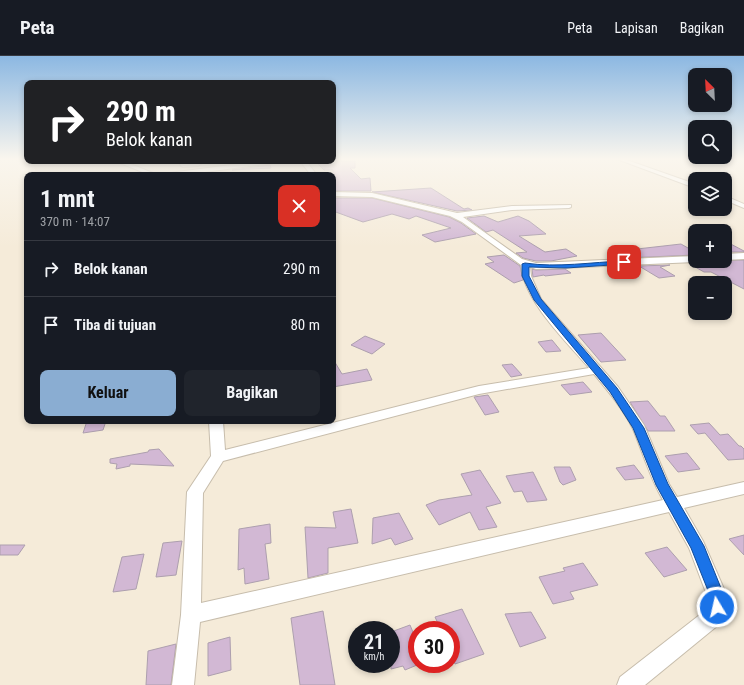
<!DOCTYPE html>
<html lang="id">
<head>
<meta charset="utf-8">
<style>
	:root { --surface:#171b24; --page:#20242c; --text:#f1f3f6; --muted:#9ea1a6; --line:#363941; --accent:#8aadd2 }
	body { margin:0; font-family:"Roboto Condensed",sans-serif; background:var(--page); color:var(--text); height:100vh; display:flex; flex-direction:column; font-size:15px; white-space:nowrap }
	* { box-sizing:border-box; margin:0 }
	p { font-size:13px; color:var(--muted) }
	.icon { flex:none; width:22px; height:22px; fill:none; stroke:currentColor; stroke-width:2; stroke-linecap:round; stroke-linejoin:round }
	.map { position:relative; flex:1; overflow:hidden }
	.side { position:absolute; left:24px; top:116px; width:312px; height:252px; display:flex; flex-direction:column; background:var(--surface); border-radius:8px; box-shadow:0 2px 6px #0003 }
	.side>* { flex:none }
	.banner { position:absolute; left:24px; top:24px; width:312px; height:84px; border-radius:8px; box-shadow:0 2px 6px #0003; background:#202124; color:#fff; overflow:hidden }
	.needle { width:26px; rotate:336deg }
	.fabs { position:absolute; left:688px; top:12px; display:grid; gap:8px }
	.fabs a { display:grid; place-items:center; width:44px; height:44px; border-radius:8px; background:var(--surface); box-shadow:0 2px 6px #0003; font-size:20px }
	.speed { position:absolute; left:348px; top:565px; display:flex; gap:8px; font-size:20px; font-weight:700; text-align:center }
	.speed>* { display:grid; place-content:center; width:52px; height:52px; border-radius:50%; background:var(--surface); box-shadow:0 2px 6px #0003; line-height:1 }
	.speed small { font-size:10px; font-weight:400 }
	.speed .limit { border:6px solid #d22; background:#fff; color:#111 }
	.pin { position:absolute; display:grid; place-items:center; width:34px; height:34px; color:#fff; margin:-17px; border-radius:8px; box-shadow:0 2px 6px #0006 }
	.me { position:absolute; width:44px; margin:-22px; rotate:351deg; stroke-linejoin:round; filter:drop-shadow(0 0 3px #0008) }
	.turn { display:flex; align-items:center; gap:14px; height:84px; padding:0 16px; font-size:18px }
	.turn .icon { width:52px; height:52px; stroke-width:2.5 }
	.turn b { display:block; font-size:28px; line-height:34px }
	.round { display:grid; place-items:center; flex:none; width:42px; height:42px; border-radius:8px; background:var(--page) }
	.headline { display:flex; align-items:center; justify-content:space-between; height:68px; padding:0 16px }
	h1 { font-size:24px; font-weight:700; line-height:30px }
	.button { display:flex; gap:8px; margin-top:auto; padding:8px 16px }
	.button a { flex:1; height:46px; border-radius:8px; background:var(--accent); color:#111; font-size:16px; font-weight:700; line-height:46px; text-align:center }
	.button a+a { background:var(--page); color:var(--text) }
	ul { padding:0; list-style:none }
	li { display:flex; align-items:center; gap:12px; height:56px; padding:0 16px; border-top:1px solid var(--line) }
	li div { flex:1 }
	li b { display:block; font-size:15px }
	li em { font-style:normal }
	header { display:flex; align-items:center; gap:24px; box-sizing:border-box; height:56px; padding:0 20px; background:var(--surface); border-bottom:1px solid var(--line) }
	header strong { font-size:19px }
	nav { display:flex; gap:22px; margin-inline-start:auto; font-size:14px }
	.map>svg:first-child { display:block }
</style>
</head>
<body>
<header>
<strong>Peta</strong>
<nav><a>Peta</a><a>Lapisan</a><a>Bagikan</a></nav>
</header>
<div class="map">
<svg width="744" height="629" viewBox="0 0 744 629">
	<rect width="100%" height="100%" fill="#f5ebd9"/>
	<path fill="#d2b8d4" stroke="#ad9fae" d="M333,103H340L342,105H355V112H350L361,123L370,122L371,135H333V114H324L315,105H333Z
		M270,109L271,112L232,114Z
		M431,132L464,153L468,152L472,154L457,155L372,136Z
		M333,142H372L449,161L461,167L476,178L435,186L422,179L451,172L416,160L409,163L392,158L363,166L333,155Z
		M484,160L498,166L518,160L529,165L546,178L519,180L545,196L566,193L577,200L551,205H536L523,202L516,197L527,196L493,174L486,176L467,162Z
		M725,185L744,195V196H725Z
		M681,188L695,196V199L625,202L612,193H637Z
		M504,199L520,210L523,224L514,227L485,208L494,206L487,201Z
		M744,204V233L711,216H704L690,208L696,207L698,205Z
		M670,209L660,211L675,220L659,222L639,210Z
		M532,213L536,214L565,213L571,217L545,220L544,219L533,221Z
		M601,277L626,304L601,306L578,279Z
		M365,280L385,288L372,298L351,289Z
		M552,284L561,295L546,296L538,286Z
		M333,303L342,318L367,313L372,324L333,331Z
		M512,308L522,319L511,321L502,309Z
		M583,326L592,336L570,339L561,329Z
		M488,339L499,356L485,359L474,341Z
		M648,345L660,360H665L675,375H648L630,346Z
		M87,365H106L103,374L83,377Z
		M709,367L720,379L728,378L739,390H741L744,393V403L728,404L705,377L698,378L690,369Z
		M159,393L174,410L130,408V410L116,413L117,408L110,407V403L148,396L149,394Z
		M687,397L700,413L678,416L665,400Z
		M634,409L644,422L625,424L616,412Z
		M554,411H570L576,424L563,429L560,426Z
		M480,414L501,447L486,451L497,471L479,474L470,456L439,469L426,449L439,444L472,439L461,418Z
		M533,416L547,444L527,446L522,435L514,436L506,420Z
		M351,453L358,487L328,492V517L308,522L305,471L336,472L333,456Z
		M399,457L413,483L395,489L391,482L372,488L373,462Z
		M270,468L271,487L265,488L269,523L245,528L244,512L238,514L239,473Z
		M744,479V499L729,483Z
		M182,485L176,519L156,521L163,487Z
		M0,489H25L18,499H0Z
		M667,491L687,514L664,521L645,497Z
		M144,498L136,533L113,536L122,501Z
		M583,507L598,529L570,536L574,543L553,548L539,521L565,515L563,512Z
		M462,553L484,598L455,608L451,598V574H441L435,561Z
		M323,555L335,629H300L291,562Z
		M531,556L546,582L520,591L505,558Z
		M410,569L417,586V609L405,614L403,610L391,613V576Z
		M230,581L231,614L208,620V587Z
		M176,588L171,629H146L148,595Z"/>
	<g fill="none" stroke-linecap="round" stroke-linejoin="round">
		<g stroke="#c7bdac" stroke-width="2">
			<path id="street" d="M617,103H624L695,128V132Z
				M115,105H123L158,119H150Z
				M178,105H184L185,107L198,106L201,108L198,110L183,111L181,110Z
				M261,105H277L274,107L182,119H166L169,117Z
				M300,105H306L317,119H311Z
				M333,136L372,137L457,157L512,150L571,149V151L569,152L512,154L463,161L522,203L536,207L695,200V205H697L695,206L536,213L530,211L531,220L541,243L618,331L644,369L669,428L677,441L744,426V438L684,452L703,485L728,542L725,559L722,566L645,629H617L620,621L706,554L708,542L689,492L669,456L200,566L194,629H172L181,559L187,436L211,400L209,365H223L225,394L479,330L589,312C566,285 523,244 521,209L462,166L450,160L372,141L333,140ZM594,318C608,335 623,353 633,373C643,397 650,422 663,444L201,547L203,437L223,405L479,338Z
				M725,140L744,148V152L725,144Z
				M744,197V203L725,204V198Z"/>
		</g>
		<use href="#street" fill="#fff" fill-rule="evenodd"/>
	</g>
	<linearGradient id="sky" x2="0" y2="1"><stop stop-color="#8cb8e2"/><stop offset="0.54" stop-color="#faf6ee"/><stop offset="1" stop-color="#faf6ee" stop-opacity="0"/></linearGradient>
	<rect width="744" height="191" fill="url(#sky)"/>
	<path fill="#1a73e8" stroke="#114b97" d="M624,205L627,206L626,208L566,212L529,211V220L541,243L617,332L644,372L668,428L704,490L725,542L722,555L717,558L711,555L709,551L711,542L691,492L656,429L633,372L610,336L534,244L522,220V208L525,207C557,212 592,206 624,205Z"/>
</svg>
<div class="fabs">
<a><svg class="needle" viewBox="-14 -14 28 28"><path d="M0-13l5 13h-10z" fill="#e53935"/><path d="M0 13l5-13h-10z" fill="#9ea1a6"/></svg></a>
<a><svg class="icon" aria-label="search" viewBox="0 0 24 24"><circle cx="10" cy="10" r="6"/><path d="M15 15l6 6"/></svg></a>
<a><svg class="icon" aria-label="layers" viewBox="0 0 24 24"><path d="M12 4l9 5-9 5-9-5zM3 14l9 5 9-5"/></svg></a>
<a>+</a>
<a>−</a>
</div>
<div class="speed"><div>21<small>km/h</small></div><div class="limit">30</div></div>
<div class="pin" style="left:624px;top:206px;background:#d93025"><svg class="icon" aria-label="arrive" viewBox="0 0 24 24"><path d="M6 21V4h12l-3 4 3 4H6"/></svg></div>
<svg class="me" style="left:717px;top:551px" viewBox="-20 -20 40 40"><circle r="17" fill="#1a73e8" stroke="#fff" stroke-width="3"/><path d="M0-11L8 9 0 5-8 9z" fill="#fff"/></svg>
<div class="banner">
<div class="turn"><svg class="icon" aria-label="right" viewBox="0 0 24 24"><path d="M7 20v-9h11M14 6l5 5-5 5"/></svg><div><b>290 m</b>Belok kanan</div></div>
</div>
<section class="side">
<div class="headline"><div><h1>1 mnt</h1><p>370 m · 14:07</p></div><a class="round" style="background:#d93025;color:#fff"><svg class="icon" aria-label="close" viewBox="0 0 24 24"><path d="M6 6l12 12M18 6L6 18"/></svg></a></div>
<ul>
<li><svg class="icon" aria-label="right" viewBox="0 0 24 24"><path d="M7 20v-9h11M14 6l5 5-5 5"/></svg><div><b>Belok kanan</b></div><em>290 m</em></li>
<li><svg class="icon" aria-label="arrive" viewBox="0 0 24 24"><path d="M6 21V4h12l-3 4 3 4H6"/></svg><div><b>Tiba di tujuan</b></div><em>80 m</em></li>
</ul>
<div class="button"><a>Keluar</a><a>Bagikan</a></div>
</section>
</div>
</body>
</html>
